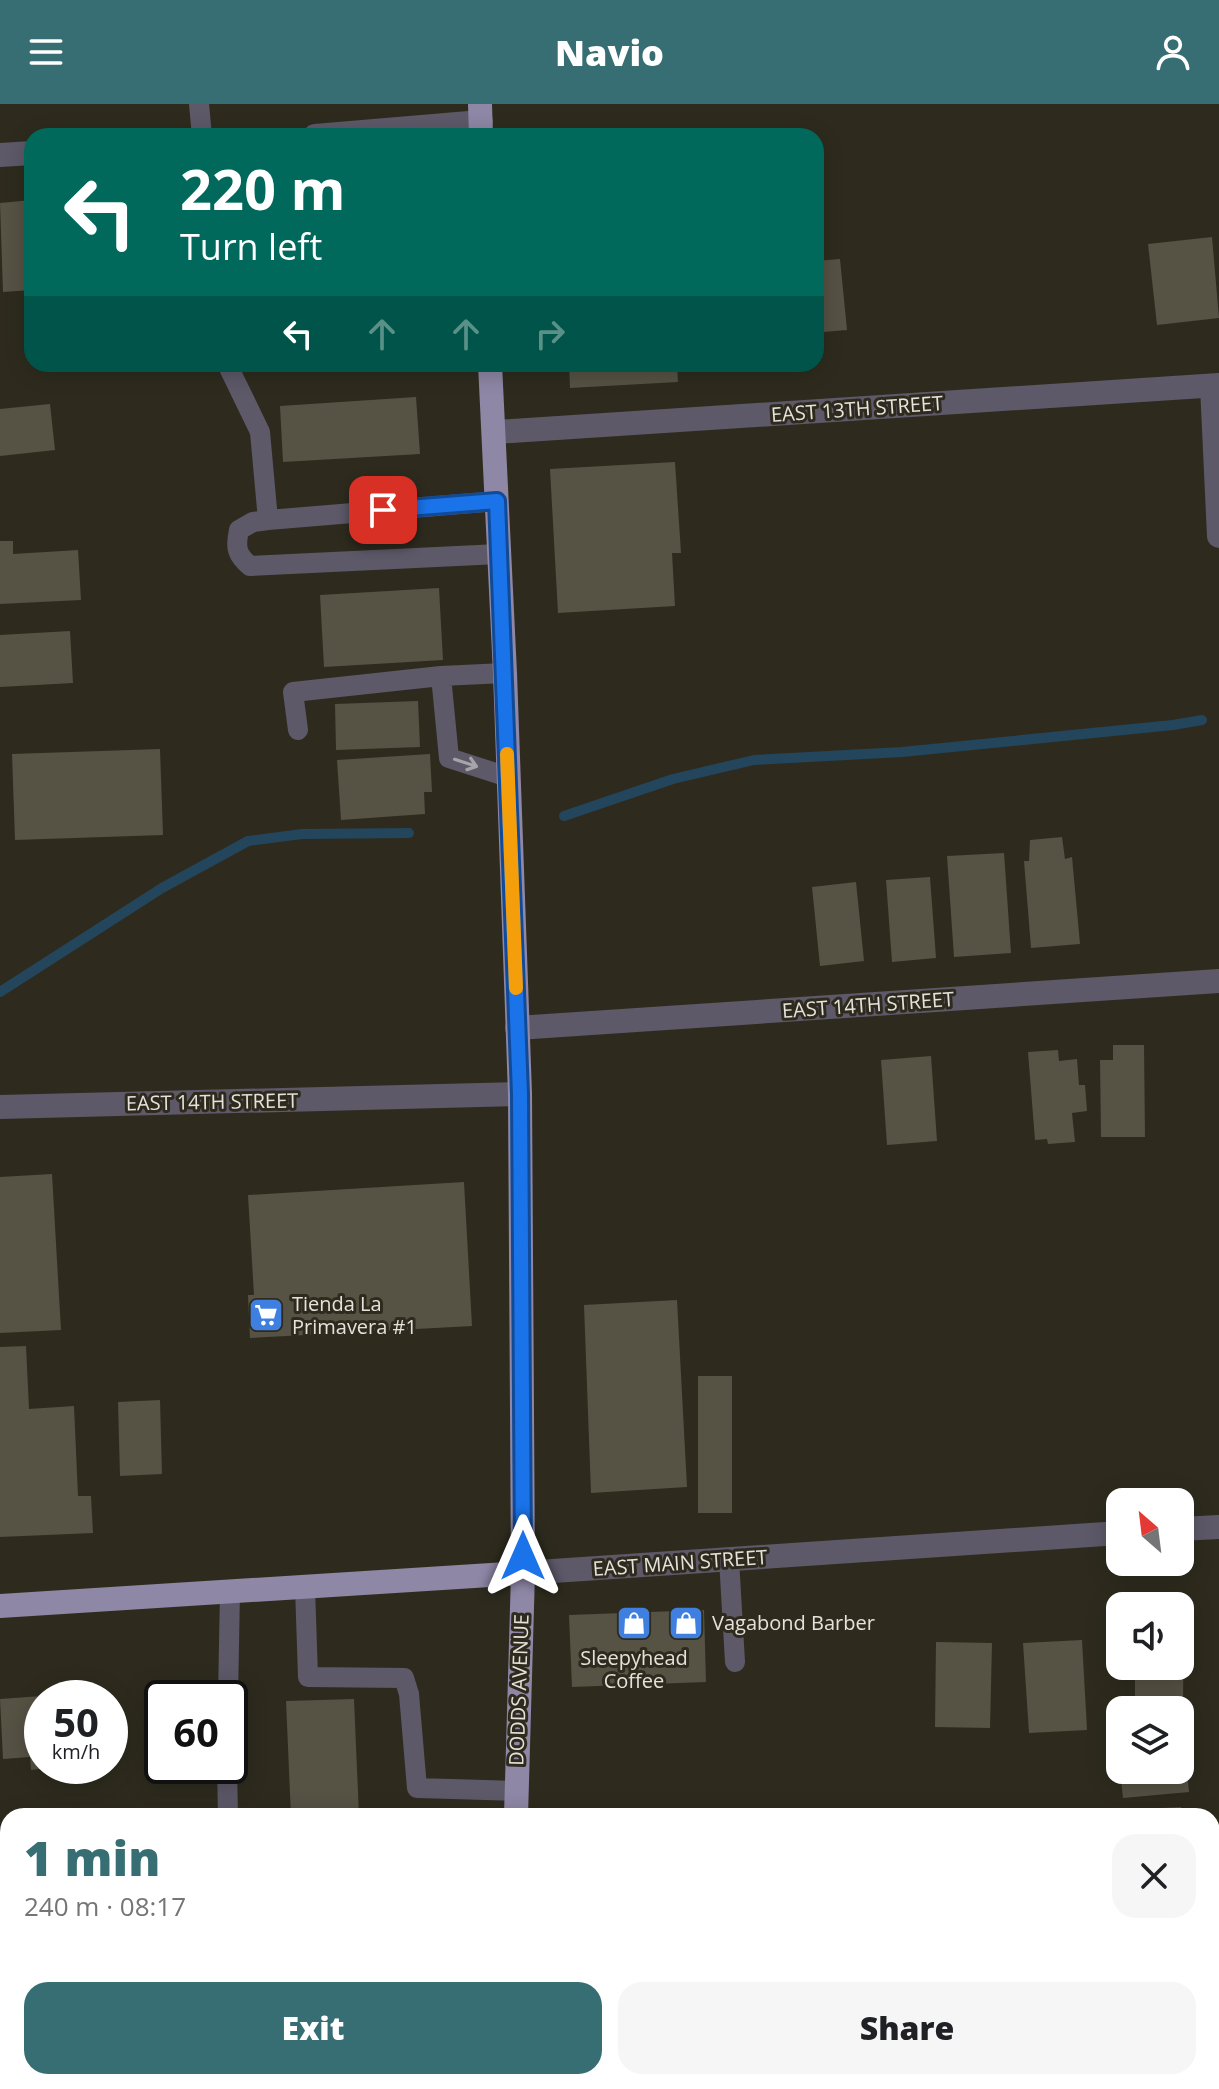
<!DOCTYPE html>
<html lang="en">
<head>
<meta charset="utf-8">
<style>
	:root { --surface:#fff; --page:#f6f6f6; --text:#202124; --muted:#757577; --accent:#366e73 }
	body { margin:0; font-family:"Open Sans",sans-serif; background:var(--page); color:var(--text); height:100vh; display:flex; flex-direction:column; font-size:30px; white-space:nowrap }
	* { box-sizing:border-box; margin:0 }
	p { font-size:26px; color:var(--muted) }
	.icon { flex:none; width:44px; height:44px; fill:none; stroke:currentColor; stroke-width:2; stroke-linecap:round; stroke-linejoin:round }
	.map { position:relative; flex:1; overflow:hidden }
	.panel { position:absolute; left:0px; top:1704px; width:1220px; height:282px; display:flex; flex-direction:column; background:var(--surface); border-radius:24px 24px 0 0; box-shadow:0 4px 20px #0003 }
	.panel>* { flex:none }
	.guide { position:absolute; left:24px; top:24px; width:800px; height:244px; border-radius:24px; box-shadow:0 4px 20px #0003; background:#00695c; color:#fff; overflow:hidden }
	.needle { width:52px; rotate:332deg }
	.tools { position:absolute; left:1106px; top:1384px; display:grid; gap:16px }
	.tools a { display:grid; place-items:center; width:88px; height:88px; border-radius:16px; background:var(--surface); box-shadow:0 4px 20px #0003; font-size:40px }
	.speed { position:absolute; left:24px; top:1576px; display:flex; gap:16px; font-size:40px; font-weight:700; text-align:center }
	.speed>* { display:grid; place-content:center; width:104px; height:104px; border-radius:50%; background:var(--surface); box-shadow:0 4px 20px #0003; line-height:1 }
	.speed small { font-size:20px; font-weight:400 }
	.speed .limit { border:4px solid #111; border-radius:12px; background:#fff; color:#111 }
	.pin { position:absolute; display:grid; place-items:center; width:68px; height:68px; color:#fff; margin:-34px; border-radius:16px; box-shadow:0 4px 12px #0006 }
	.me { position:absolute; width:88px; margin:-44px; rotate:0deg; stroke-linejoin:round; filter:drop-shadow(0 0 6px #0008) }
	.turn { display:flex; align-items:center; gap:28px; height:168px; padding:0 24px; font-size:36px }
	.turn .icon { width:104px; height:104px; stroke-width:2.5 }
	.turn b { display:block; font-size:56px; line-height:68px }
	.lanes { display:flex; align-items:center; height:76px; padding:0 24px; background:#0003; justify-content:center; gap:40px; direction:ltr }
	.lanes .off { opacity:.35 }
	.round { display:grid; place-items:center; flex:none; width:84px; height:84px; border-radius:24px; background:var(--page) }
	.summary { display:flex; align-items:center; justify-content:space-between; height:136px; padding:0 24px }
	h1 { font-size:48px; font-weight:800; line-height:60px; color:var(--accent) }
	.button { display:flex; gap:16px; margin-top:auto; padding:16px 24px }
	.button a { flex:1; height:92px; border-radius:24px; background:var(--accent); color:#fff; font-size:32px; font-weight:800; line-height:92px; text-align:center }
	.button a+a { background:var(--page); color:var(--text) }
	header { display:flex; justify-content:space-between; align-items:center; height:104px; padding:0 24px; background:var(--accent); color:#fff; font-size:36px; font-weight:800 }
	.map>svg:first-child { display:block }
</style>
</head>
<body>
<header><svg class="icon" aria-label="menu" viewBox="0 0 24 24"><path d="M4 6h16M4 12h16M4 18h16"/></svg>Navio<svg class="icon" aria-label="person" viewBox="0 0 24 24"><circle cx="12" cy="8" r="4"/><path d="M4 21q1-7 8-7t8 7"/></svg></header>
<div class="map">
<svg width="1219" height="1985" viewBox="0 0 1219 1985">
	<rect width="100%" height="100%" fill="#2e2b1e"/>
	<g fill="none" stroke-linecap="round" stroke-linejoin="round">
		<path stroke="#23465c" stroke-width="10" d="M564,712L673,675L754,656L902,648L1173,621L1202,616
			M0,888L162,784L248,737L302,730L409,729"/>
	</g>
	<path fill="#565244" d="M32,96V186L3,188L0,99Z
		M1212,133L1219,214L1157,221L1148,140Z
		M840,155L847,226L823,228L822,213L816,214V157Z
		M51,260H106V262L51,267Z
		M569,260H677L678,278L570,284Z
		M416,293L420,350L283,358L280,302Z
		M50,300L55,346L0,352V305Z
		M675,358L681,449H672L675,502L558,509L550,365Z
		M0,437H13V450L78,446L81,496L0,500Z
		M439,484L443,556L324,563L320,491Z
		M70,527L73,579L0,583V531Z
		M418,597L420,643L336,646L335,600Z
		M160,645L163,731L15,736L12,650Z
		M430,650L432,688H424L425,710L341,716L337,656Z
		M1062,733L1065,755L1072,753L1080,840L1031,844L1024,757H1029L1030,736Z
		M1004,749L1011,849L954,853L947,752Z
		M930,773L936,854L892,858L886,776Z
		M856,778L864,857L820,862L812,783Z
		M1113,941H1144L1145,1033H1101L1100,956H1113Z
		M1058,946L1059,957L1077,955L1079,981H1085L1087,1007L1072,1009L1075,1038L1048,1040L1047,1035L1035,1036L1028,948Z
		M931,952L937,1037L887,1041L881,956Z
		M52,1070L61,1226L0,1229V1073Z
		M464,1078L472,1222L250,1234L248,1191H254L248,1091Z
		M677,1196L687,1383L591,1389L584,1201Z
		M26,1242L29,1305L74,1302L78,1392H91L93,1429L0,1433V1243Z
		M698,1272H732V1409H698Z
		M160,1296L162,1370L120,1372L118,1298Z
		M704,1506L706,1578L572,1583L569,1511Z
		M1180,1519H1184L1183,1599H1135V1562H1180Z
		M1082,1536L1087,1626L1029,1629L1023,1539Z
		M936,1538L992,1539L990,1624L935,1623Z
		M72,1590V1594H44V1592Z
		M42,1592V1662H48V1664L31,1666L30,1653L3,1655L0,1595Z
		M354,1595L359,1712H291L286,1597Z
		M1180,1643H1185L1189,1688L1123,1694L1120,1666H1180Z
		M1181,1703L1182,1712H1106V1707Z
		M40,1978H99L100,1985H40Z
		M144,1978H204V1985H144Z"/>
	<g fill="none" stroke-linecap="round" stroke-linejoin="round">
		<path stroke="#5d5969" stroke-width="20" d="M199,0L202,32
			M227,260L260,328L268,416L497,397
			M268,416L253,418L239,426C235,444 237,451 250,462L499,450
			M441,572L449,654L508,673
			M298,626L293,588L441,572L505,569
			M729,1455L735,1558
			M305,1483L308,1573L404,1574L409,1590L417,1684L517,1687
			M228,1594L230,1488
			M227,1662L228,1712
			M239,1978L240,1985"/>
		<path stroke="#5d5969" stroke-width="24" d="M315,32L481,18
			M0,51L32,49
			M1212,282L1219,432
			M495,328L1219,281
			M517,924L1219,877
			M0,1003L520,990
			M1180,1425L1219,1423
			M523,1469L1120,1429"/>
		<path stroke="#8e87a6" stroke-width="24" d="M480,0L481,32
			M490,260L505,569L520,990L523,1469L516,1712
			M0,1502L523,1469
			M508,1985L509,1978"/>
	</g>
	<defs><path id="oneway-shaft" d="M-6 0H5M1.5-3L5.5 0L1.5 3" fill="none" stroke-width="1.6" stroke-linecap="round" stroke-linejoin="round" transform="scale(2)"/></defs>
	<use stroke="#a7a4a7" href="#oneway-shaft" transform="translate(466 659) rotate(18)"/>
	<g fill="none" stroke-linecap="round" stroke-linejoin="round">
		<g stroke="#114b97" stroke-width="20">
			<path id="route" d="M383,406L497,397L520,990L523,1452"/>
		</g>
		<use href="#route" stroke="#1a73e8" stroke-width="14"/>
		<path stroke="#f59e0b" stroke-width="14" d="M507,650L516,884"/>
	</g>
	<defs>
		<g id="supermarket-square" transform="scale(1.8)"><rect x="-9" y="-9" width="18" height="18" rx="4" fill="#3f7fe0" stroke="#2e2b1e"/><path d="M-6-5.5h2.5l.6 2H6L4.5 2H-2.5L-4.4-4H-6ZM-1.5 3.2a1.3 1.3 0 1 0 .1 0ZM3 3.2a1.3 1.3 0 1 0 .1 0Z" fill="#fff"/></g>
		<g id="shop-square" transform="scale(1.8)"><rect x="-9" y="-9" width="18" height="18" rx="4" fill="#3f7fe0" stroke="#2e2b1e"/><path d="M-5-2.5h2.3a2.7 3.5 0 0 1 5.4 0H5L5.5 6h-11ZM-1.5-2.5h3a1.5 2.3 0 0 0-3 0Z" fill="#fff"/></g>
	</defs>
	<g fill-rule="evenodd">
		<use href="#supermarket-square" x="266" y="1211"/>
		<use href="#shop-square" x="634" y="1519"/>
		<use href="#shop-square" x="686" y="1519"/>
	</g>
	<g text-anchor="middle" stroke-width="6" stroke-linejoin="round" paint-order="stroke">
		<g font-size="20" fill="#e4e2da" stroke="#2e2b1e">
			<text transform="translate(857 305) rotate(-4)" y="7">EAST 13TH STREET</text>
			<text transform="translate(868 901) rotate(-4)" y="7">EAST 14TH STREET</text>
			<text transform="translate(212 998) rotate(-1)" y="7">EAST 14TH STREET</text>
			<text transform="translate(680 1459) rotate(-4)" y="7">EAST MAIN STREET</text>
			<text transform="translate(519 1586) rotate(-88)" y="7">DODDS AVENUE</text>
		</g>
		<g font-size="20" fill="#e4e2da" stroke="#2e2b1e" text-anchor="start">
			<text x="292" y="1207">Tienda La<tspan x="292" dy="23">Primavera #1</tspan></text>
			<text x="712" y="1526">Vagabond Barber</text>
			<text x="634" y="1561" text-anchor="middle">Sleepyhead<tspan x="634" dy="23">Coffee</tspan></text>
		</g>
	</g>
</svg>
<div class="tools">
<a><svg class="needle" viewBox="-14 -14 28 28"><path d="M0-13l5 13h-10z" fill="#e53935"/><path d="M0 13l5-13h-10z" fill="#757577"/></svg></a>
<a><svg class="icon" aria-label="sound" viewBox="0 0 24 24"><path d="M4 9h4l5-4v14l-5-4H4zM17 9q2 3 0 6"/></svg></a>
<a><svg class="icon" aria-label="layers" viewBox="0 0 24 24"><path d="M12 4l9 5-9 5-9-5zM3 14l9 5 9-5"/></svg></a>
</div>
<div class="speed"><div>50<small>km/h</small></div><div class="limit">60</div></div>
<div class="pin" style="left:383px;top:406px;background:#d93025"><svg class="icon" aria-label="arrive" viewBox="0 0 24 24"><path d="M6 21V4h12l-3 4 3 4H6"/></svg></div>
<svg class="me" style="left:523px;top:1452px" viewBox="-20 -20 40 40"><path d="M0-17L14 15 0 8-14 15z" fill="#1a73e8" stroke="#fff" stroke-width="4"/></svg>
<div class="guide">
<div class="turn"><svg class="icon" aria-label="left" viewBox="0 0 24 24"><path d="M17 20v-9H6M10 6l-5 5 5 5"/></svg><div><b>220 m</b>Turn left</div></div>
<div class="lanes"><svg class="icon" aria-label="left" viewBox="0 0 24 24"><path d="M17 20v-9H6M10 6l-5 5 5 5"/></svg><svg class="icon off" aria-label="ahead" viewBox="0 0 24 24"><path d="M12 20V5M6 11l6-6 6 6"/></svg><svg class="icon off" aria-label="ahead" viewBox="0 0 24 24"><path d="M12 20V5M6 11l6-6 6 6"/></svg><svg class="icon off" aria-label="right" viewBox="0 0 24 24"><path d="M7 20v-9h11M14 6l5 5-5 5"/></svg></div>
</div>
<section class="panel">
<div class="summary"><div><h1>1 min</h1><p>240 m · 08:17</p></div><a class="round"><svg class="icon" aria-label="close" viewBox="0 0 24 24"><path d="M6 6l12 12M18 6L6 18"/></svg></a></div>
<div class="button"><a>Exit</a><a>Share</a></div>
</section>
</div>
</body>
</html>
